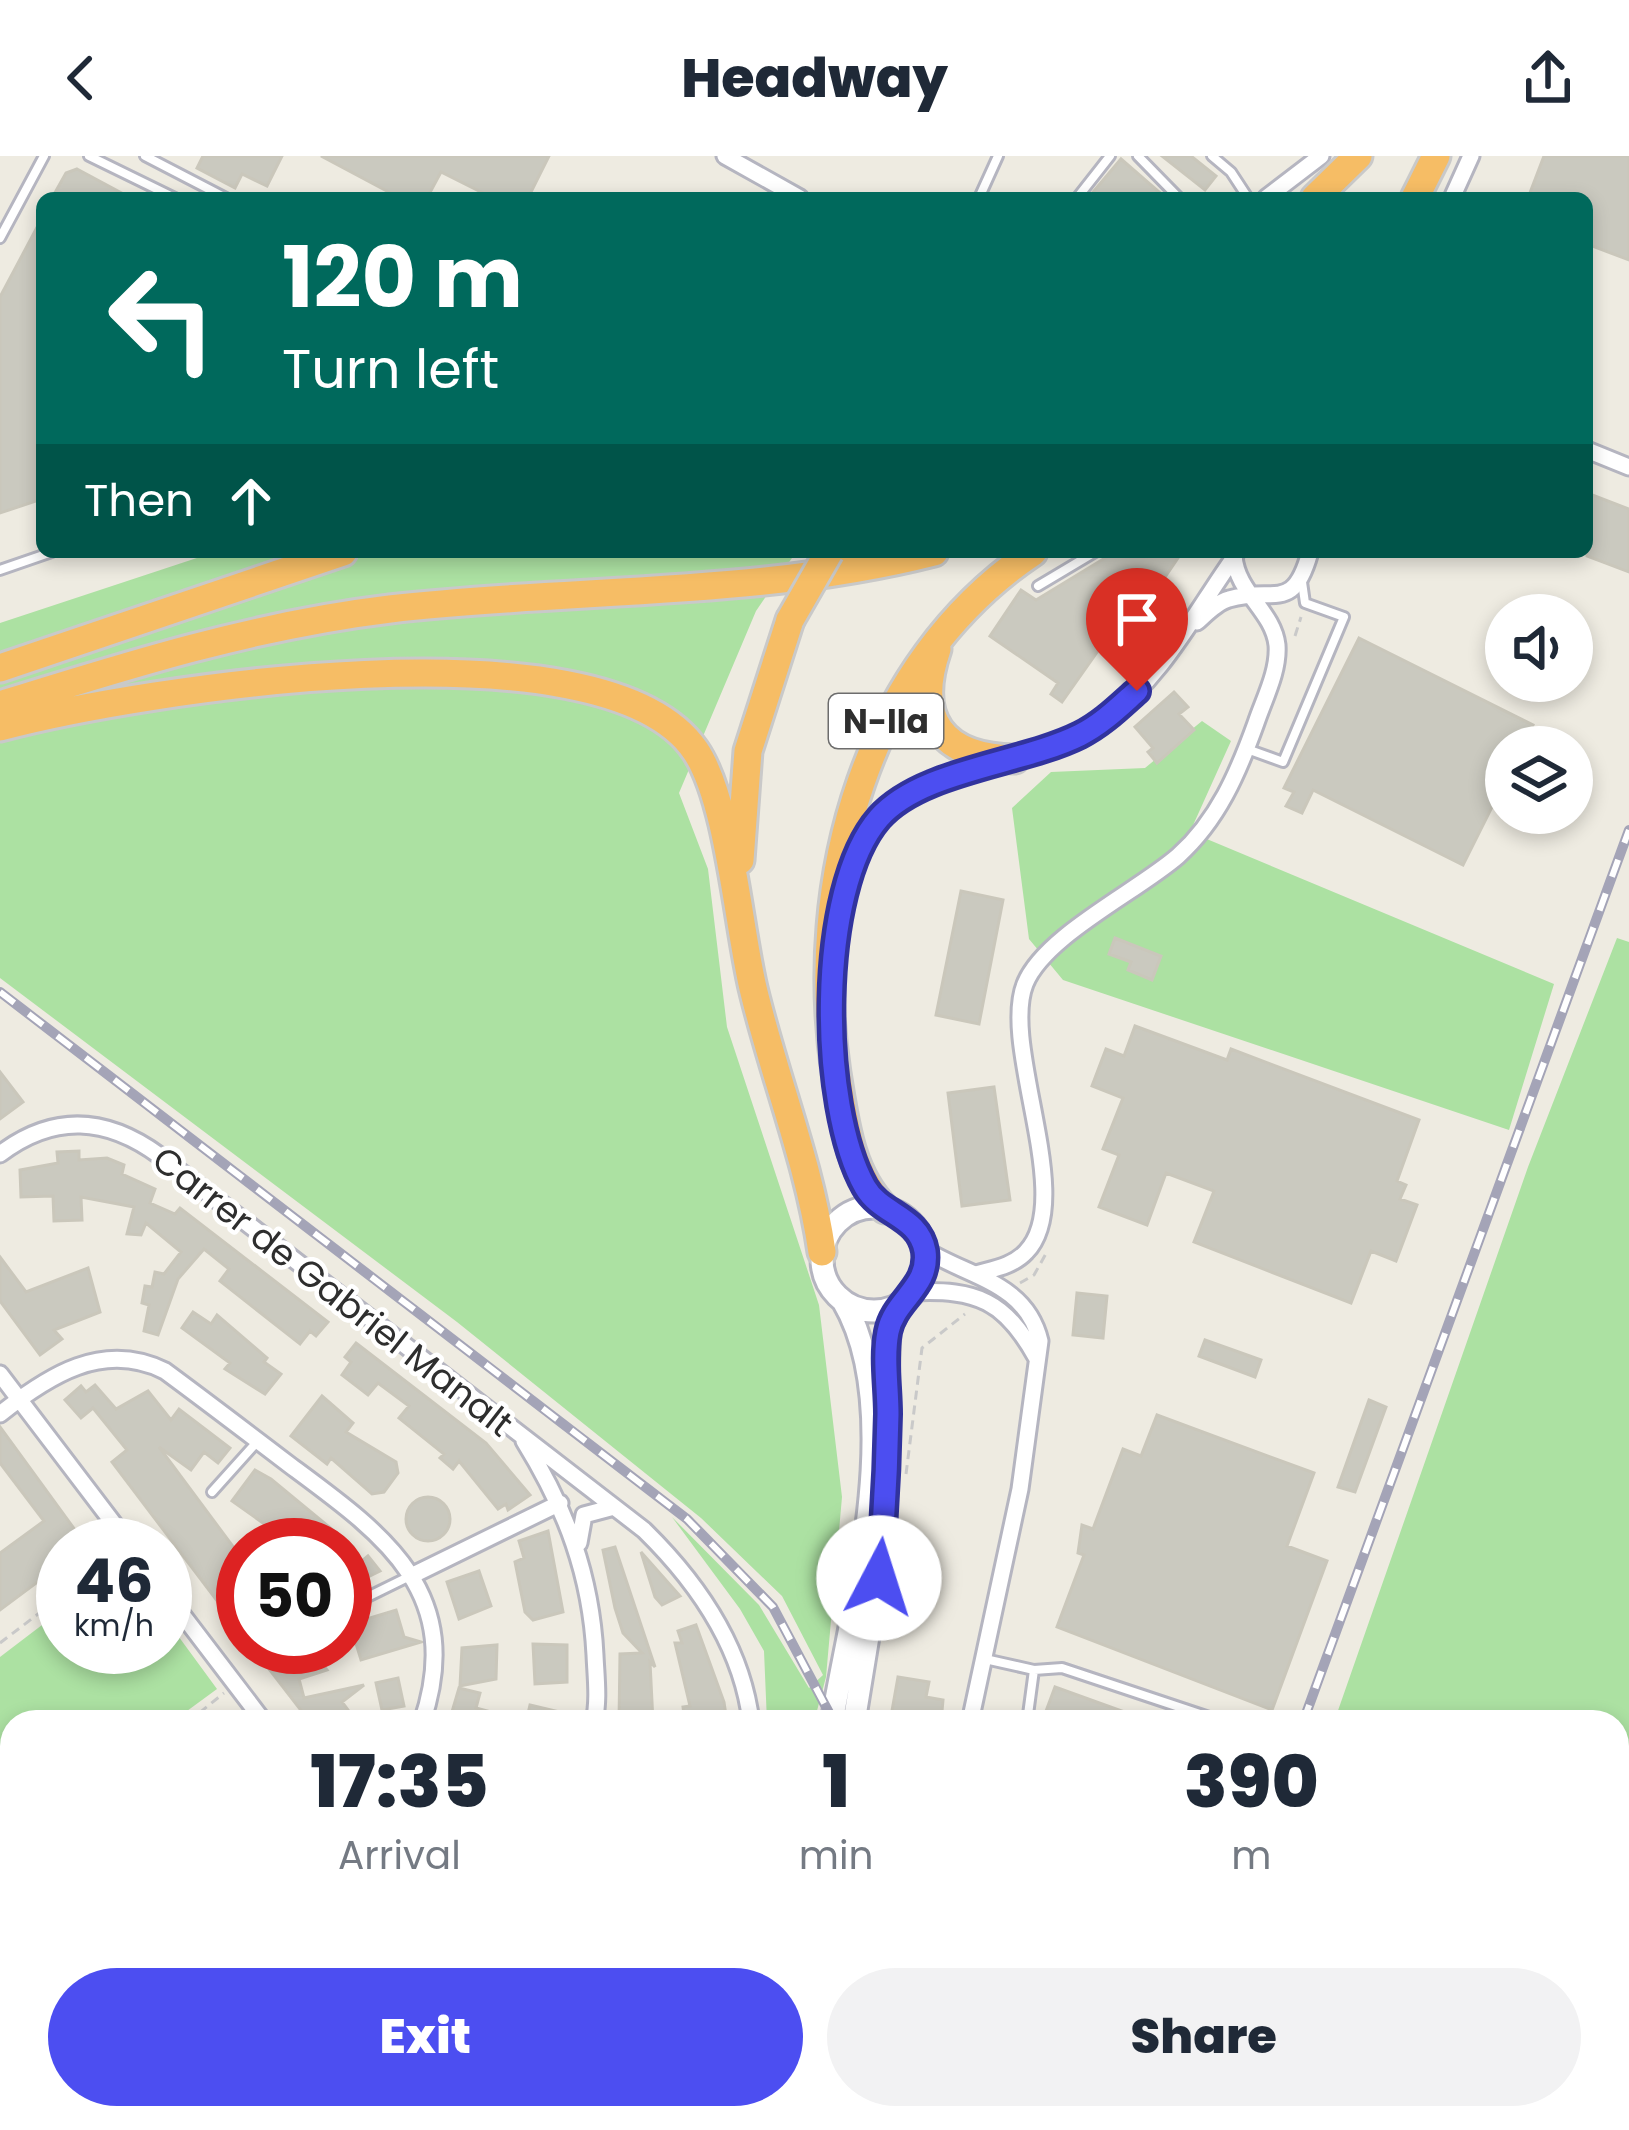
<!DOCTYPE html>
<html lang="en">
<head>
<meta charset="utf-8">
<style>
	:root { --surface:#fff; --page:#f2f2f3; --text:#1f2937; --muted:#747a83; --accent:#4c4ef1 }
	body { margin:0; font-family:Poppins,sans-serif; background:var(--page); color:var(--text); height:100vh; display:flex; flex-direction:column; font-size:45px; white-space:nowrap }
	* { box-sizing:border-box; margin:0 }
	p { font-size:39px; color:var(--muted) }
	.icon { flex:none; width:66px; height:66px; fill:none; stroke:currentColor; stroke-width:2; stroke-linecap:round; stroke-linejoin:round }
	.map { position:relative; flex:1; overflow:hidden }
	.panel { position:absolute; left:0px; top:1554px; width:1629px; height:420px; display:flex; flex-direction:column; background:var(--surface); border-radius:36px 36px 0 0; box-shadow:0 6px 18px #0003 }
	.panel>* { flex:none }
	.top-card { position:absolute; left:36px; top:36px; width:1557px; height:366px; border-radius:18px; box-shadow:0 6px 18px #0003; background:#00695c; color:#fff; overflow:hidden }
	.fabs { position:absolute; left:1485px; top:438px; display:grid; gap:24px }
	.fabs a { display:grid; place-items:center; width:108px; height:108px; border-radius:50%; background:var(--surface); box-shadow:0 6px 18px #0003; font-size:60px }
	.speed { position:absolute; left:36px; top:1362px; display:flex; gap:24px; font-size:60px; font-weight:700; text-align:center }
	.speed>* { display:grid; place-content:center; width:156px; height:156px; border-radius:50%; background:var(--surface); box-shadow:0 6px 18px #0003; line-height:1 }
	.speed small { font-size:30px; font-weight:400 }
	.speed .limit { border:18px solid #d22; background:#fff; color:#111 }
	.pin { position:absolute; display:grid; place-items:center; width:102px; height:102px; color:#fff; margin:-123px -51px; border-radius:50% 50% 50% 0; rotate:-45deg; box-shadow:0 0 12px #0007 }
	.pin .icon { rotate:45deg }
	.me { position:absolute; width:132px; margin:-66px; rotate:5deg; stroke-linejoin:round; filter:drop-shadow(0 0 9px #0008) }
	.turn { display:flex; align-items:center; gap:42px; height:252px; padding:0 48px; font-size:54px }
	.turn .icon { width:156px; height:156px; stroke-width:2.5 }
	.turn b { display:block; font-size:84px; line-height:102px }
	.then { display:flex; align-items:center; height:114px; padding:0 48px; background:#0003; gap:24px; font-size:45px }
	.eta { display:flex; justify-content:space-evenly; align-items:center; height:204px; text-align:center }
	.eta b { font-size:72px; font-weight:800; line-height:84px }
	.button { display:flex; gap:24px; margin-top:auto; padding:24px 48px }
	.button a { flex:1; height:138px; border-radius:72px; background:var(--accent); color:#fff; font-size:48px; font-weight:800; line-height:138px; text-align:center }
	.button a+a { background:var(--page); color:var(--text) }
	header { display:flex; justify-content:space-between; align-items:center; height:156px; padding:0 48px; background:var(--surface); font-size:54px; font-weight:800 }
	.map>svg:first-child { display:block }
</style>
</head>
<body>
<header><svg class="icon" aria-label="back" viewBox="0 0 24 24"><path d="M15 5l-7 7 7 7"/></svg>Headway<svg class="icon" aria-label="share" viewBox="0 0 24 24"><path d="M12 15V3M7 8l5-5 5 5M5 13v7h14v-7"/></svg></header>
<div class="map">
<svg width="1629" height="1974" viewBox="0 0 1629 1974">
	<rect width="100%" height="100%" fill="#eeebe1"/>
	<path fill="#ace1a2" d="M215,396H796L756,455L679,637L708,713L727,871L819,1149L842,1341L826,1521L814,1566H767L764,1495L740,1453L672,1361L759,1449L809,1532L823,1519L782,1440L701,1362L457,1166L0,822V467Z
		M1202,565L1231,585L1190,676L1554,828L1509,974L1063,824L1029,783L1012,652L1051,616L1145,612Z
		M1617,782L1629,786V1958L1617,1949V1566H1334L1528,1011Z
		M63,1453V1491H165V1462L217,1533L172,1566H12V1662L0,1653V1501Z
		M0,1705L12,1713V1962H168L156,1974H0Z"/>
	<path fill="#cac9bf" stroke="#cac7bb" stroke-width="3" d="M203,0H282L267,30L242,18L235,32L197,12Z
		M321,0H549L528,42H493L441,16L427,42H400Z
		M1162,0H1191L1216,20L1205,34Z
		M1544,0H1629V104L1587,88V42H1528Z
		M1121,3L1166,42H1088Z
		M77,13L131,42H52L66,17Z
		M42,62V343L0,357V141Z
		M1587,337L1629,353V416L1587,400Z
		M1115,396H1182L1130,473L1107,457L1091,481L1102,489L1062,546L1051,538L1058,527L990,480L1021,434L1036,444Z
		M1359,482L1533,569L1522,591H1506V623L1463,709L1313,634L1302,657L1286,650L1294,636L1284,632Z
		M1174,536L1188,551L1179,558L1194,574L1157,607L1148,596L1153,592L1135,571Z
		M961,735L1003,744L979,868L936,859Z
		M1115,782L1161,800L1152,824L1128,814L1131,806L1109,798Z
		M1135,870L1227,904L1231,893L1419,964L1397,1025L1406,1029L1400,1043L1417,1049L1396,1105L1371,1095L1351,1147L1194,1086L1214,1035L1166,1017L1147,1069L1099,1051L1119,999L1103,993L1123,942L1092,930L1106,893L1124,900Z
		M0,916L23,946L0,963Z
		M994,931L1010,1044L962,1050L948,937Z
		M79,995V1004L107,1002L124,1009L122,1018L155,1033L150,1047L175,1058L180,1052L328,1166L316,1180L310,1175L300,1188L220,1125L229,1113L204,1093L178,1123L158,1179L144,1175L149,1149L142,1147L145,1130L152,1131L155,1116L164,1118L181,1096L146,1067L141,1079L127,1078L134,1051L81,1041L82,1064L54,1065L53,1040L21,1041L20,1014L58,1007L57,996Z
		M0,1101L26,1136L88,1112L100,1156L54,1174L62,1183L40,1199L0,1145Z
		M1077,1137L1107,1140L1103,1182L1073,1179Z
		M193,1156L211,1168L217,1159L267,1202L264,1206L281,1218L265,1238L225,1213L230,1207L182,1172Z
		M1205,1184L1261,1204L1255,1221L1199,1200Z
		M356,1187L486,1287L530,1339L508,1354L506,1348L498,1353L459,1305L453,1313L440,1302L444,1298L399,1262L409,1250L378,1227L368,1239L342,1219L351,1206L345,1201Z
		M95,1229L116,1253L148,1235L171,1264L179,1253L230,1292L218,1307L204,1296L191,1314L159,1291L243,1404V1479L112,1306L127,1294L93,1252L81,1262L65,1244L81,1230L86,1236Z
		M322,1240L353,1267L346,1276L396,1306L398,1317L384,1336L372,1338L331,1302L327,1308L291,1280Z
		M1369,1244L1386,1251L1355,1336L1338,1331Z
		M1157,1259L1314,1317L1287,1390L1327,1405L1272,1554L1057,1471L1084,1399L1078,1397L1082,1369L1093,1373L1123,1293L1141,1300Z
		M0,1271L86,1389H63V1407L0,1454V1397L44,1365L0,1307Z
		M255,1314L271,1323L351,1389H294L232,1345Z
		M406 1363a22 22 0 1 1 44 0a22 22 0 1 1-44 0Z
		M548,1375L563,1456L533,1464L525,1456L515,1406L524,1402L519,1385Z
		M615,1391L655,1511L650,1506L653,1566H619L620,1498L642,1497L623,1477L615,1452L603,1394Z
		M641,1396L680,1440L662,1449L655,1441Z
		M368,1400L380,1415L345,1432V1419Z
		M479,1415L491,1450L459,1463L447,1426Z
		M396,1454L404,1481L421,1486L361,1504L350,1468Z
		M696,1469L724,1546L727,1566H685L683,1551L690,1550L675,1487H682L678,1475Z
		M533,1488L567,1489V1526L535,1528Z
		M497,1489L496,1523L460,1530L462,1492Z
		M252,1491H309L327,1514L299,1523L304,1542L364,1529L342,1546L357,1566H310Z
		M898,1521L929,1526L926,1541L943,1544L941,1566H890Z
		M398,1522L404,1550L382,1554L376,1527Z
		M1055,1531L1147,1564L1146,1566H1042Z
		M459,1532L480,1537L476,1552L510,1561L509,1566H449Z
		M530,1549L576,1560V1566H526Z"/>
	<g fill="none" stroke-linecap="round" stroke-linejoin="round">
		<g stroke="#b5b5c0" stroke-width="14">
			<path id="lane" d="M89,0L175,42
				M145,0L226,42
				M1138,0L1179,42
				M1212,0L1231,16L1248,42
				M979,42L998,0
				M1077,42L1110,0
				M0,82L44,0
				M0,414L52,396
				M1038,430L1095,396
				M1247,593L1283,606L1344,461L1305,447L1302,426
				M212,1336L257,1286
				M345,1452L408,1421
				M985,1503L1034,1514L1062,1512L1224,1566
				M1027,1566L1034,1514
				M199,1962L214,1974
				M171,1974L187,1962
				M817,1974L819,1962
				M1193,1974L1200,1962"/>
		</g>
		<g stroke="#b5b5c0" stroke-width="21">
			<path id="street" d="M725,0L800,42
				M1266,42L1321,0
				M1452,42L1471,0
				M1587,294L1629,311
				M1197,466C1206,458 1217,446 1229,443C1274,430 1293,458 1310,396
				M848,736C880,591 1006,633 1104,564C1162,523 1195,456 1235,400
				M0,998C54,957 107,961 160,1000L644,1374C697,1426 742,1491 751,1566
				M924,1093C968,1121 1026,1126 1040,1185L1020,1333L970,1566
				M976,1118C993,1113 1013,1110 1026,1096C1077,1044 1000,891 1025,828C1044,780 1138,735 1178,700C1218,664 1238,617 1256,567C1264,543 1279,515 1277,489C1273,455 1237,437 1234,400
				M913,1136C977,1133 1005,1145 1036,1201
				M0,1218L130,1389
				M0,1258C48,1220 103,1184 165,1215C207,1246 249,1278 291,1310C383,1378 466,1436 422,1566
				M524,1285C566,1353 591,1419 595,1499C596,1522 599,1544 594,1566
				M579,1387L584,1359L614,1351
				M411,1420L560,1347
				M165,1436L264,1566
				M0,1669L12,1677
				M299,1962L304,1974
				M563,1962L572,1974
				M972,1962L977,1974
				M676,1974L684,1962"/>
		</g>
		<g stroke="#b5b5c0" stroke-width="27">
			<path id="secondary" d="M822 1103a52 52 0 1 1 104 0a52 52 0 1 1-104 0Z
				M832,1566C852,1448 907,1254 843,1145
				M854,1566L881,1401L889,1173L902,1147
				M759,1974L763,1962
				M780,1974L782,1962"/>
		</g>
		<g stroke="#c9c9c9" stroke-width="33">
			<path id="highway" d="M1315,42L1358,0
				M1415,42L1436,0
				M937,493C913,563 942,602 1015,603
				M0,512L343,396
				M0,549C128,509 256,469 390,453C570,432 758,441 934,396
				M0,571C139,534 603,460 695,594C729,643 738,769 753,832C774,921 809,1005 822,1096
				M740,704L748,595L790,464
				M885,1053C849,1017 844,965 836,917C807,725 866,508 1033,396"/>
		</g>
		<path stroke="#c9c9c9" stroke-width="3" stroke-dasharray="9 6" stroke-linecap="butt" d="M1295,480L1301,461
			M1020,1127L1034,1119L1048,1094
			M906,1318L922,1192L965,1158
			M0,1487L63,1439
			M188,1566L224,1537
			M0,1940L12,1949
			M30,1962L47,1974
			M92,1974L113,1962"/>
		<use href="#lane" stroke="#fff" stroke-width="8"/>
		<use href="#street" stroke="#fff" stroke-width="15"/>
		<use href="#secondary" stroke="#fff" stroke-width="21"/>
		<use href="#highway" stroke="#f6bd65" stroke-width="27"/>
		<g stroke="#a4a4b7" stroke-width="10">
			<path id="rail" d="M0,836L687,1363L773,1451L834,1566
				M1303,1566L1629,674
				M913,1962L914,1974
				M1164,1974L1169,1962"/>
		</g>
		<use href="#rail" stroke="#fff" stroke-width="6" stroke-dasharray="18" stroke-linecap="butt"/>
		<g stroke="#c9c9c9" stroke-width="33" stroke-linecap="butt">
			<path id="highway-bridge" d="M790,464L829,396"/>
		</g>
		<use href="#highway-bridge" stroke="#f6bd65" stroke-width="27"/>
	</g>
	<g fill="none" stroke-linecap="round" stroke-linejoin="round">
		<g stroke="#31339d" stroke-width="30">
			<path id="route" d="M879,1422C884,1367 887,1313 888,1258C888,1231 883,1202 888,1176C894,1144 930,1131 925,1095C919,1060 881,1059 865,1031C819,950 817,733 879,662C921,614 1022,608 1080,579C1102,568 1119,551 1137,535"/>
		</g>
		<use href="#route" stroke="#4c4ef1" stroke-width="21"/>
	</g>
	<g text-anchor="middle" stroke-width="9" stroke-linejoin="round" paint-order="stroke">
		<rect fill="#fff" stroke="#6d6d6d" stroke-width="3" x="829" y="538" width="114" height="54" rx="9"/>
		<g font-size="33" font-weight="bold" fill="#2e2e2e">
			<text x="886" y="577">N-IIa</text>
		</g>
		<g font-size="36" fill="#2e2e2e" stroke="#fff">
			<text transform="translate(333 1135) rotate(38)" y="13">Carrer de Gabriel Manalt</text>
		</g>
	</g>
</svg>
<div class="fabs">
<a><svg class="icon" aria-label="sound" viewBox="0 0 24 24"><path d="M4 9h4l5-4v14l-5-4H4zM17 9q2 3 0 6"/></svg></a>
<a><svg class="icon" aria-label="layers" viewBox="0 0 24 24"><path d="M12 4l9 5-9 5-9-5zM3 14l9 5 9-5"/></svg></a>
</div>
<div class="speed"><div>46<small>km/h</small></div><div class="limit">50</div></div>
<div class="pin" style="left:1137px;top:535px;background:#d93025"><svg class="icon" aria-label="arrive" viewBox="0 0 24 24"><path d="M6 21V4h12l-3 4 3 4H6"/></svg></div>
<svg class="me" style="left:879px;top:1422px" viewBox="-20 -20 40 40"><circle r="19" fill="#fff"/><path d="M0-13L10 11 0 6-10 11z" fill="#4c4ef1"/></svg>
<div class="top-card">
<div class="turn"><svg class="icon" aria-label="left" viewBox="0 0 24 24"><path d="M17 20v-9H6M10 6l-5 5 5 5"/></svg><div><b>120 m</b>Turn left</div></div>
<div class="then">Then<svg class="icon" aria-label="ahead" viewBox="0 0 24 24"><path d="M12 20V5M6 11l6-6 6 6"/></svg></div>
</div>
<section class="panel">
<div class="eta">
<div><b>17:35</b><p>Arrival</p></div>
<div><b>1</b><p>min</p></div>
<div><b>390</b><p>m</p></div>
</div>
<div class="button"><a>Exit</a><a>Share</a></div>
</section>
</div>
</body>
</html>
